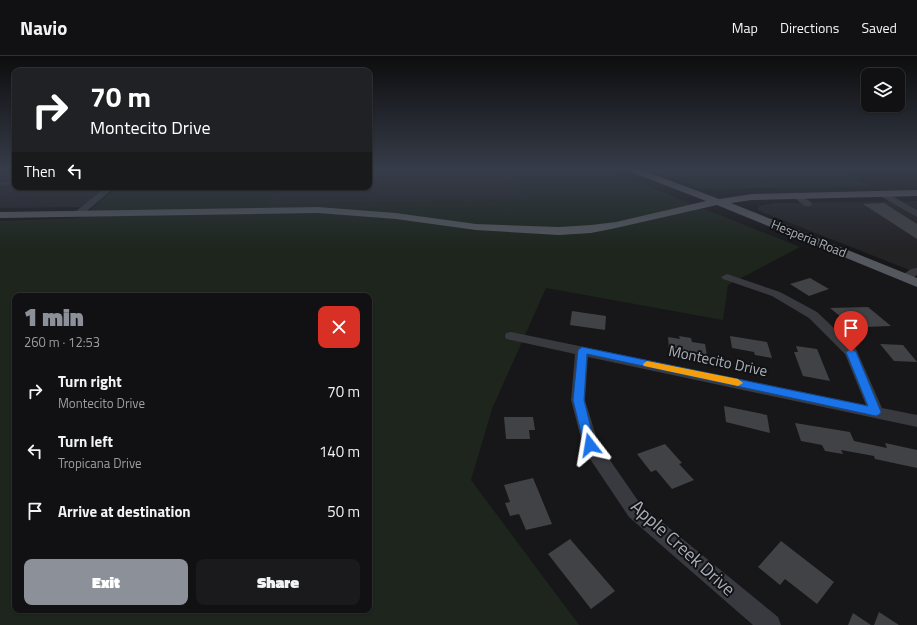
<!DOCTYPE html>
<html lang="en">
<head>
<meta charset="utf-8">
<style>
	:root { --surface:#111113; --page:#1a1a1c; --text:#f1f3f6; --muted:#9c9da0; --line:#303133; --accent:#8c9099 }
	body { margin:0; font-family:"Titillium Web",sans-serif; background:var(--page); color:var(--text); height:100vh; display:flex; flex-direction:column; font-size:15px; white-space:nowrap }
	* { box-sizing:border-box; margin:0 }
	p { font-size:13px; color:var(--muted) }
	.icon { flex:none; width:22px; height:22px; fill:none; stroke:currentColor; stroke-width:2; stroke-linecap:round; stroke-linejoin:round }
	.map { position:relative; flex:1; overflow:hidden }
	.panel { position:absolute; left:12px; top:237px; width:360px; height:320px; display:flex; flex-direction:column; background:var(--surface); border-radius:8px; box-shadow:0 1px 3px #0004,0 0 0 1px var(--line) }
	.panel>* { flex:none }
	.top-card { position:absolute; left:12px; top:12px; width:360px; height:122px; border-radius:8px; box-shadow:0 1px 3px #0004,0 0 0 1px var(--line); background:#202124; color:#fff; overflow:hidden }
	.buttons { position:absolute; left:861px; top:12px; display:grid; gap:8px }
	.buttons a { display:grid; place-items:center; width:44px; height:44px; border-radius:8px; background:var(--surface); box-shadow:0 1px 3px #0004,0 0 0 1px var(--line); font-size:20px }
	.pin { position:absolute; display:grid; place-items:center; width:34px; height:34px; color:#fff; margin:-41px -17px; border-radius:50% 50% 50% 0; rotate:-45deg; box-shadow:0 0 4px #0007 }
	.pin .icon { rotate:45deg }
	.me { position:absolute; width:44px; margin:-22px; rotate:346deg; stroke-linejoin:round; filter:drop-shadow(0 0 3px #0008) }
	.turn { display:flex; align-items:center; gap:14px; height:84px; padding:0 12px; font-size:18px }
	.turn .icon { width:52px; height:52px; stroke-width:2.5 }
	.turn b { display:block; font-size:28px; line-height:34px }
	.then { display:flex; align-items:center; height:38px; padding:0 12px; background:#0003; gap:8px; font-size:15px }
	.round { display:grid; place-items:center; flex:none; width:42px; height:42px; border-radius:8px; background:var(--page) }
	.headline { display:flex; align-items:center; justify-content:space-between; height:68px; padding:0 12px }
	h1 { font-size:24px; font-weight:800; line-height:30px; color:var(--accent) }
	.action { display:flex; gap:8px; margin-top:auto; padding:8px 12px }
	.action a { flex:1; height:46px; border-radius:8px; background:var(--accent); color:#fff; font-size:16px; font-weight:800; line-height:46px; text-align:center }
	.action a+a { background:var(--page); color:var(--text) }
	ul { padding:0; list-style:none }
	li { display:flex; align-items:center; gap:12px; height:60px; padding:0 12px }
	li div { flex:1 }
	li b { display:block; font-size:15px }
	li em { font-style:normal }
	header { display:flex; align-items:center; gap:24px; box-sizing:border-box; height:56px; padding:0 20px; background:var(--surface); border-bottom:1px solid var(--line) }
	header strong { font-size:19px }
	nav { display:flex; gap:22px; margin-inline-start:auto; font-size:14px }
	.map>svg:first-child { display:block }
</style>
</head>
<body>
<header>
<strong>Navio</strong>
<nav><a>Map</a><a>Directions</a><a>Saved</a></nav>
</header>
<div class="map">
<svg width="917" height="569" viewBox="0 0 917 569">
	<rect width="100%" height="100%" fill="#171719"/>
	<path fill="#232326" d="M0,114H15V131H111L96,143L81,151L0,152Z
		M369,114H518L528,144L267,149L277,131H369Z
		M917,145V217L762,156L757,153L760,150L774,147Z"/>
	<path fill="#1d251d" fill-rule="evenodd" d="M518,114H607L800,191L728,229L723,264L546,232L492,353L471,424L579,569H0V165L80,162L118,131H277L267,149L527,144ZM15,240H369V554H15Z
		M649,114H841L869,130L718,133L698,132Z"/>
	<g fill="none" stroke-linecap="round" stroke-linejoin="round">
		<path stroke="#2c383e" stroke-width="2.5" d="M0,128L15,126"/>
	</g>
	<path fill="#414246" d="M884,147L917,168V183L863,148Z
		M810,222L829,233L809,240L790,228Z
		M868,251L891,270L863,271L851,261H841L830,252Z
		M572,255L606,260L605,274L570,269Z
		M679,280L691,282L692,286L705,288L707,299L669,293L668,281L680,283Z
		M730,280L767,286L772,302L755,299L754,296L732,292Z
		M880,288L903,289L917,306L894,305Z
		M796,290L817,293L830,325L803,320L794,296H798Z
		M724,350L767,359L770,377L726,366Z
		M504,361H533L535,374H529L530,383H506Z
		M795,367L850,376L854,385L887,392L885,387L917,394V412L875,403L874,400L841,394L843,398L825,395L822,389L801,385Z
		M665,388L682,407L679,408L694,424L672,433L656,414L651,416L637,398Z
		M533,422L552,468L526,474L519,458L510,460L505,447L510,446L504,429Z
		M570,483L615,535L591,553L548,498Z
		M781,485L834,526L817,548L785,523L780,529L758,511Z
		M879,556L899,569H874Z
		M853,557L871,569H848Z"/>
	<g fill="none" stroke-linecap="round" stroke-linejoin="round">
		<path fill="#383a3f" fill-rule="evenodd" d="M106,131H115L81,160H75L73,158L75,156Z
			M883,135L917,154V161L880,140L879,138Z
			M796,136L811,146L812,148L811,150H805L793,141L792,139Z
			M917,212V219L910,224H902L900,222C904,217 911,212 917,212Z
			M727,218L780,236L817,256L856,293L882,352L917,359V371L588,301L585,344L598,387L641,449L778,561L781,569H753L629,461L584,394L571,344L575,298L511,284L506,283L505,280L506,277L511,276L866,349L845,298L809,262L772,240L723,223L721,221Z"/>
		<path fill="#54575e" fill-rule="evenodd" d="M629,114H642L719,143L752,138L917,134V140L752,144L731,147L917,222V231L717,149L616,172L591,177L559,179L476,174L396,163L318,157L0,162V156L318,151L396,157L476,168L559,171L591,169L616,166L706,145L631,116Z"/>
	</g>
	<linearGradient id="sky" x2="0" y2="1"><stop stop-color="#0d0d0e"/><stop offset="0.59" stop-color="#363c49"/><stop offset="1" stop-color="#363c49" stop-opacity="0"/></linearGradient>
	<rect width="917" height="193" fill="url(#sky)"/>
	<path fill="#1a73e8" stroke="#114b97" d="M582,291L868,350L846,296L851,293L856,296L881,356L880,358L876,360L587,298L584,344L595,389L594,392L590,394L586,392L584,389L573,344L578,294Z"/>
	<path fill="#f59e0b" d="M647,305L738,323L743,327L738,330L644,310L643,308Z"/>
	<g text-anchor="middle" stroke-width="4" stroke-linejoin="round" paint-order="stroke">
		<g font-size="13" fill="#a9b0ba" stroke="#121214">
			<text transform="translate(809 182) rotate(22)" y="5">Hesperia Road</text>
		</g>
		<g font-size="15" fill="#a9b0ba" stroke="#121214">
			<text transform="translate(718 305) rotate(12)" y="5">Montecito Drive</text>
		</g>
		<g font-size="18" fill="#a9b0ba" stroke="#121214">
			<text transform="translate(683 492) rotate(42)" y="6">Apple Creek Drive</text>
		</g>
	</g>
</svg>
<div class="buttons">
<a><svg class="icon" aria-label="layers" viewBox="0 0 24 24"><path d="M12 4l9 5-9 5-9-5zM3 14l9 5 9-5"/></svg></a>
</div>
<div class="pin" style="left:851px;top:296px;background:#d93025"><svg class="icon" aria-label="arrive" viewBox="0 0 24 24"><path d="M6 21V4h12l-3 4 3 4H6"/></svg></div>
<svg class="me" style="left:590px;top:389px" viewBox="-20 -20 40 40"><path d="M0-17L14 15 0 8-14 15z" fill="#1a73e8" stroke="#fff" stroke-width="4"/></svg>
<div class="top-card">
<div class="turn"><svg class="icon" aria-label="right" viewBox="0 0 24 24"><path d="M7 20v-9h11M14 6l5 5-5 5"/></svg><div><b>70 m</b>Montecito Drive</div></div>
<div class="then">Then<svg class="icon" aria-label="left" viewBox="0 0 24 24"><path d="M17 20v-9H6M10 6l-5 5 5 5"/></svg></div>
</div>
<section class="panel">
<div class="headline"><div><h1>1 min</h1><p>260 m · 12:53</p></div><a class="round" style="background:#d93025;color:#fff"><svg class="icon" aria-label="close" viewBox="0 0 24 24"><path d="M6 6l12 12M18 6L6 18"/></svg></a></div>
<ul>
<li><svg class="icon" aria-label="right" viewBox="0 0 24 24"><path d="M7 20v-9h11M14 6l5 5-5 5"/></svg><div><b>Turn right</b><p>Montecito Drive</p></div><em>70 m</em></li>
<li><svg class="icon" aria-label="left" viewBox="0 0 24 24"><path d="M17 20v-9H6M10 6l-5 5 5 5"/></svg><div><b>Turn left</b><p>Tropicana Drive</p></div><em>140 m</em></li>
<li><svg class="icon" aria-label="arrive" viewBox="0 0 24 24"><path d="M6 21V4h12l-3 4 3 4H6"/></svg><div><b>Arrive at destination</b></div><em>50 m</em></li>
</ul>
<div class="action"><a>Exit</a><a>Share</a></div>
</section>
</div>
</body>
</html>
